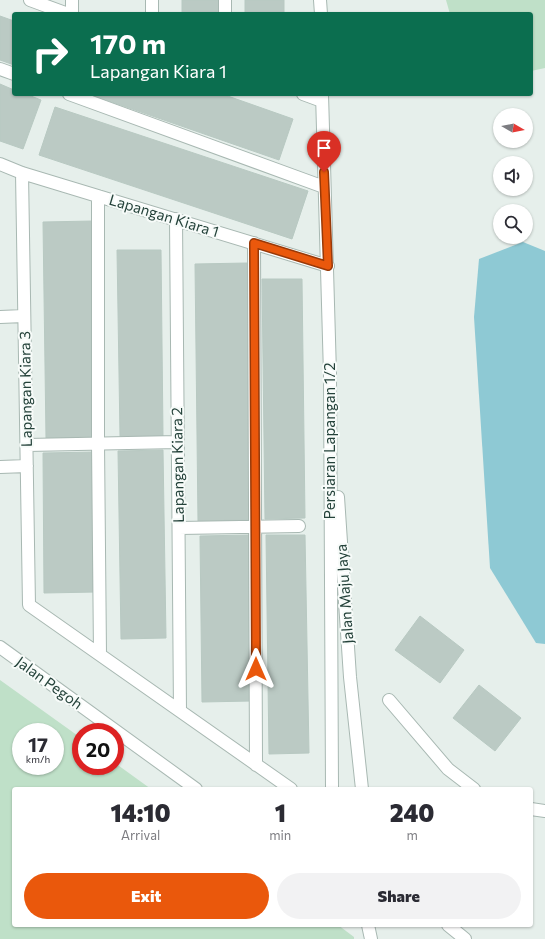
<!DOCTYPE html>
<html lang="en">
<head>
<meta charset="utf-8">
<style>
	:root { --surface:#fff; --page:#f2f2f3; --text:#2b2b33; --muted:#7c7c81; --accent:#ea580c }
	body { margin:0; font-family:Commissioner,sans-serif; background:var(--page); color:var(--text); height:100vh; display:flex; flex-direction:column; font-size:15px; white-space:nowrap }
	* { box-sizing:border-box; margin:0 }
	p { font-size:13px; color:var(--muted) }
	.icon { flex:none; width:22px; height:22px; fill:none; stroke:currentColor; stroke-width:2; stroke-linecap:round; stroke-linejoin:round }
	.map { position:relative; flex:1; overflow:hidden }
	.panel { position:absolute; left:12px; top:787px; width:521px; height:140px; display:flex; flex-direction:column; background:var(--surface); border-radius:4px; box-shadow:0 1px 3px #0004 }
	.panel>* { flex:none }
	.top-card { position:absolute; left:12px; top:12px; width:521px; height:84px; border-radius:4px; box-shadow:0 1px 3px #0004; background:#0b6e4f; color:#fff; overflow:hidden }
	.needle { width:26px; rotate:99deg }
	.buttons { position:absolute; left:493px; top:108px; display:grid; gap:8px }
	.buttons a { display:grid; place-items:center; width:40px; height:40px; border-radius:50%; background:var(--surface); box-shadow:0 1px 3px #0004; font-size:20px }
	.speed { position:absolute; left:12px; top:723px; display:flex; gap:8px; font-size:20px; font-weight:700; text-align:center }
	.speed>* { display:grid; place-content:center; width:52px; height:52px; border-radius:50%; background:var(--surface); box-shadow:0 1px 3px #0004; line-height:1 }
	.speed small { font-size:10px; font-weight:400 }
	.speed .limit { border:6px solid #d22; background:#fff; color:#111 }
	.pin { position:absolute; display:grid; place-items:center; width:34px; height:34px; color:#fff; margin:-41px -17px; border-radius:50% 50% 50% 0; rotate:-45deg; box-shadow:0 0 4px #0007 }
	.pin .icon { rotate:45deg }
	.me { position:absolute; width:44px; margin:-22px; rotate:0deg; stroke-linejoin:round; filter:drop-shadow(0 0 3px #0008) }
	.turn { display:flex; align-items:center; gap:14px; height:84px; padding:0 12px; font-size:18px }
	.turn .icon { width:52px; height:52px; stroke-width:2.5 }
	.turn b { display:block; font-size:28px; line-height:34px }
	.eta { display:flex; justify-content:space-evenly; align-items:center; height:68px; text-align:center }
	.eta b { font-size:24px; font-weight:800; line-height:28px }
	.action { display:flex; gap:8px; margin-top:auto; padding:8px 12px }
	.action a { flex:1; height:46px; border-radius:24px; background:var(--accent); color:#fff; font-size:16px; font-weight:800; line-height:46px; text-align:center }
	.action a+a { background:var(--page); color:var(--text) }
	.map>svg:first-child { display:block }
</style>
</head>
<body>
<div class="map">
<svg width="545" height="939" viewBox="0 0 545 939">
	<rect width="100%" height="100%" fill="#e6efeb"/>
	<path fill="#bfe0c8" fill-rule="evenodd" d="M446,0H545V68L531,71V14H450Z
		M0,680L81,738V766H115V763L151,789H14V925H338L354,937V939H0ZM21,732H55V766H21Z"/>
	<path fill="#8ec9d4" d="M523,242L545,251V644L536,643L490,568L474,317L479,259Z"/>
	<path fill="#bbcac4" stroke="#b8c9c2" d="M182,0H222V14H182Z
		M245,0H284V14H245Z
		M0,16L14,21V65L0,60Z
		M0,84L14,90V94H26L41,100L23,149L0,141Z
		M89,94H222L293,119L279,160Z
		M55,107L308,191L292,239L39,155Z
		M93,221L96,437L46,438L43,222Z
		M117,250H161L163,436H120Z
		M247,263L250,520L198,521L195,264Z
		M262,279H302L305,518L265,519Z
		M163,450L166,638L121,639L118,451Z
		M95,452L96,592L44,593L43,453Z
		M249,535L251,701L202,702L200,536Z
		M266,535H305L309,753L269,754Z
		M420,616L464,650L440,683L395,650Z
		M479,685L521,718L495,751L453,718Z"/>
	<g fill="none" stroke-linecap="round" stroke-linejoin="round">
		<g stroke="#a8b8b2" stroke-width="14">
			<path id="minor" d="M30,0L68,14
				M320,0L321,14
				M72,14V0
				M152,14V0
				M225,14V0
				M0,69L14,74
				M69,94L324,187
				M303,94L322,101
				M322,94L330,374L332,789
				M0,164L22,173L328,266
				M22,173L29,605L291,789
				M98,196V443L100,654
				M176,219L180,711
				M254,243L256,765
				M0,317L24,316
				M27,445L178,442
				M0,467L27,466
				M338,497L350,677L362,789
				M179,528L299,526
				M0,647L196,789
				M389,700L448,769L474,789
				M531,809L545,811
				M368,925L371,939
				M448,925L465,939"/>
		</g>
		<use href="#minor" stroke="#fff" stroke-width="12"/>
	</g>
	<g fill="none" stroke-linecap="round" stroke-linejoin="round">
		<g stroke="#983908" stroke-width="10">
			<path id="route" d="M256,669L254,243L328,266L324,172"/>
		</g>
		<use href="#route" stroke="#ea580c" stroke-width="7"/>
	</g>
	<g text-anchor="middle" stroke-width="4" stroke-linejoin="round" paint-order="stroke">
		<g font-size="15" fill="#24423a" stroke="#f7fbf9">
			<text transform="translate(164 216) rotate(17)" y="5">Lapangan Kiara 1</text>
			<text transform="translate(26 389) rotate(-91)" y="5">Lapangan Kiara 3</text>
			<text transform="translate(330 441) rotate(-90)" y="5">Persiaran Lapangan 1/2</text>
			<text transform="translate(178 465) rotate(-91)" y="5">Lapangan Kiara 2</text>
			<text transform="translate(345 594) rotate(-94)" y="5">Jalan Maju Jaya</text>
			<text transform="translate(49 683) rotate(36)" y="5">Jalan Pegoh</text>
		</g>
	</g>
</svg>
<div class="buttons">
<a><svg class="needle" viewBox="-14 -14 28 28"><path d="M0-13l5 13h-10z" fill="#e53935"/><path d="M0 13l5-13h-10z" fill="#7c7c81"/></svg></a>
<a><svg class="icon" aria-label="sound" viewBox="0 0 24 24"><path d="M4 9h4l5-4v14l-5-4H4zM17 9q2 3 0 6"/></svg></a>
<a><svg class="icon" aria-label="search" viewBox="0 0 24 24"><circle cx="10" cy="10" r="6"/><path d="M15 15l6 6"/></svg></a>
</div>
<div class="speed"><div>17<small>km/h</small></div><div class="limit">20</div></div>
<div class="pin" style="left:324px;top:172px;background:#d93025"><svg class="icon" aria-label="arrive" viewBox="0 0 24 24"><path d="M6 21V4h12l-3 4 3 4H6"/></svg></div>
<svg class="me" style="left:256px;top:669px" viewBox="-20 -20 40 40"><path d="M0-17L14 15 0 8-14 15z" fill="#ea580c" stroke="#fff" stroke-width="4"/></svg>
<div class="top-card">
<div class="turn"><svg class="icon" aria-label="right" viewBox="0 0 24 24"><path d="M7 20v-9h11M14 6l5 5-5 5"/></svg><div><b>170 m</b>Lapangan Kiara 1</div></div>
</div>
<section class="panel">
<div class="eta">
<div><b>14:10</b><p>Arrival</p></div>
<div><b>1</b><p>min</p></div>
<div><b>240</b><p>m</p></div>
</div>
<div class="action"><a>Exit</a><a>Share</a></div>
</section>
</div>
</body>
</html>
